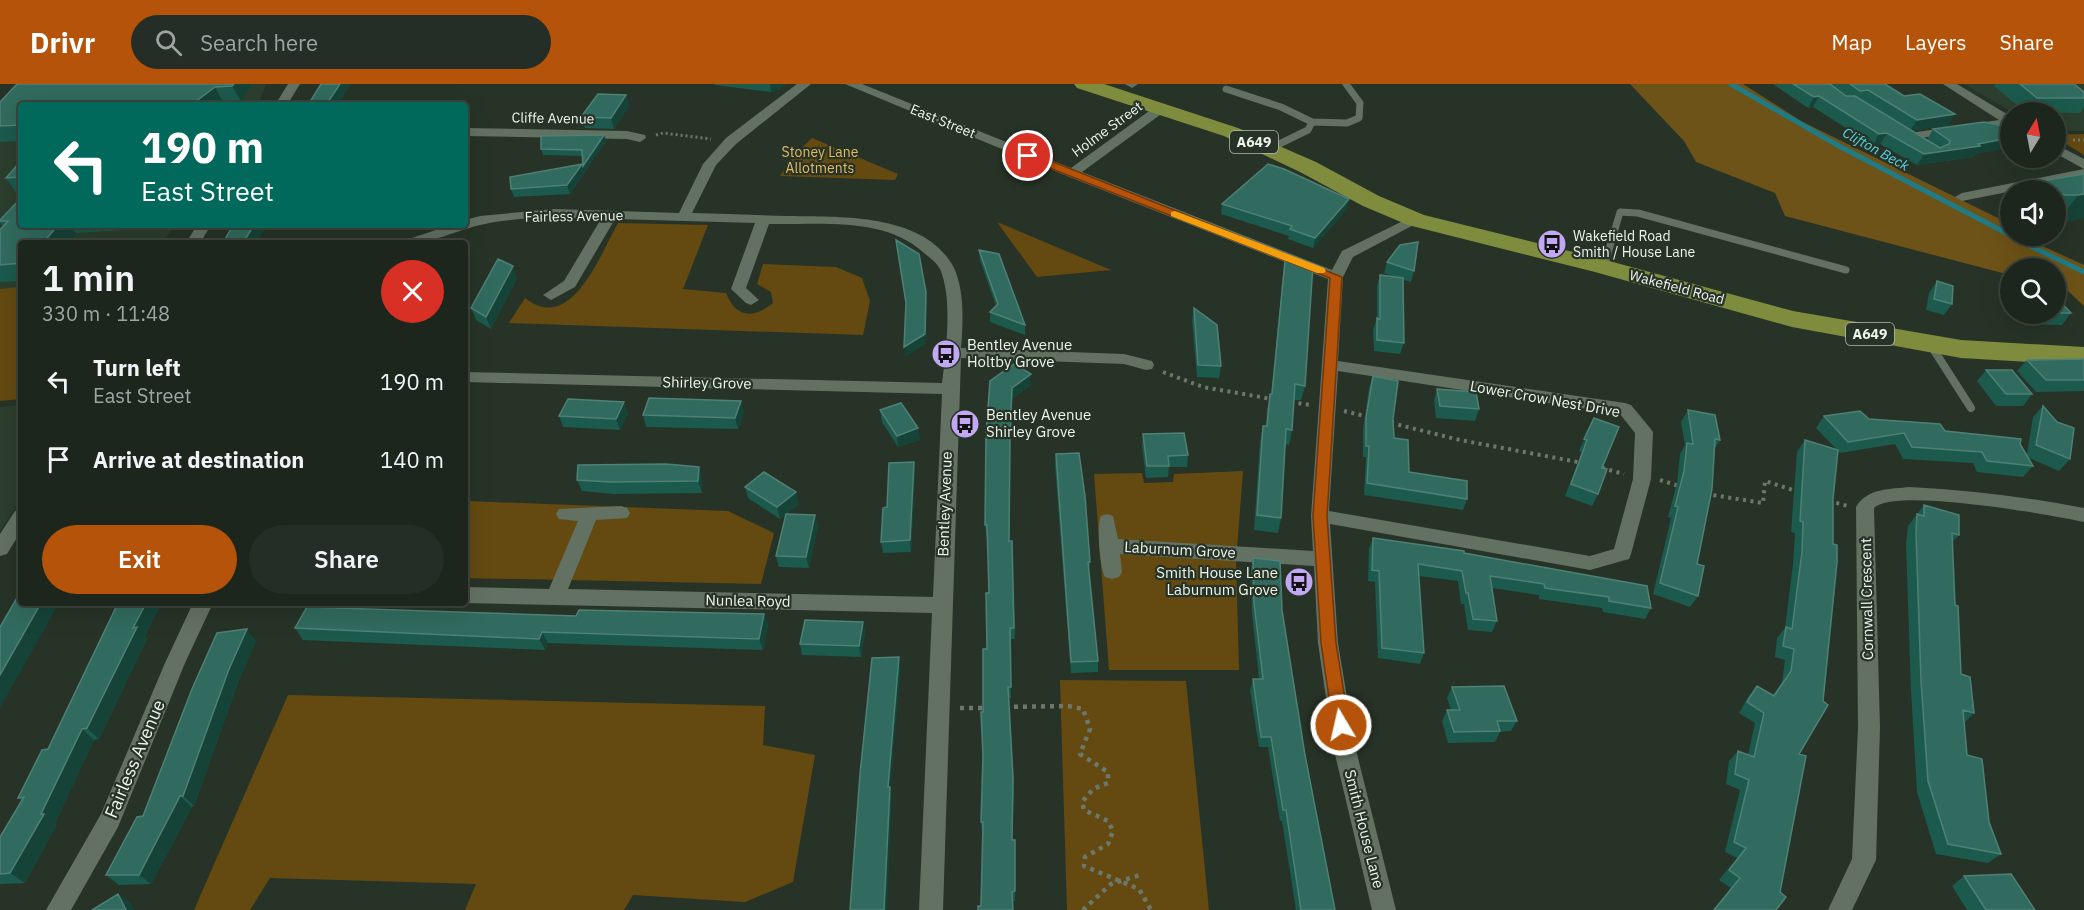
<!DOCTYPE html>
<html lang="en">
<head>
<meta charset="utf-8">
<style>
	:root { --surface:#1d261d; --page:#252e26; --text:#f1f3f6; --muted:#a0a5a4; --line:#3b433b; --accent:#b45309 }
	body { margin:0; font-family:"IBM Plex Sans",sans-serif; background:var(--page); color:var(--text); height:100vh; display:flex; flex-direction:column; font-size:22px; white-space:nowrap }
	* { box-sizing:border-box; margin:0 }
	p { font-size:20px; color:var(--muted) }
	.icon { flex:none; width:33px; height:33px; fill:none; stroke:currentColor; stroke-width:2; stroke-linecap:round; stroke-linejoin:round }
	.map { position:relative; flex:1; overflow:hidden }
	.side { position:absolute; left:18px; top:156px; width:450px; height:366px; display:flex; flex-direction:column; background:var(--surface); border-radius:6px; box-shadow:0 6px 24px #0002,0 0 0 2px var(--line) }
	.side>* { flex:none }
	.banner { position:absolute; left:18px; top:18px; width:450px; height:126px; border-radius:6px; box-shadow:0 6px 24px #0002,0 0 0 2px var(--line); background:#00695c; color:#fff; overflow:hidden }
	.needle { width:39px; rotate:10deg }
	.tools { position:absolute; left:2000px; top:18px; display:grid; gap:12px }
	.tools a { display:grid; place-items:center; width:66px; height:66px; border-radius:50%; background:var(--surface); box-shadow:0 6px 24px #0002,0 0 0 2px var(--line); font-size:30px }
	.pin { position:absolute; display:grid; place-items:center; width:51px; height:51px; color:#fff; margin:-26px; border:3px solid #fff; border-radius:50%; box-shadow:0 2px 6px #0007 }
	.me { position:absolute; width:66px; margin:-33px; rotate:351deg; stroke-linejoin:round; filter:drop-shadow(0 0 4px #0008) }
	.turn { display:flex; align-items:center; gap:21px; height:126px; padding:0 24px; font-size:27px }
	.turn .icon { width:78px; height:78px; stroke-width:2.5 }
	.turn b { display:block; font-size:42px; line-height:51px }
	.round { display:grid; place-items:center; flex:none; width:63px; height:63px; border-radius:32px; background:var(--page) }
	.head { display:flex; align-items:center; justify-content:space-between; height:102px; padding:0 24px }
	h1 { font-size:36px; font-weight:600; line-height:45px }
	.action { display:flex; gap:12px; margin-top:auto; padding:12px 24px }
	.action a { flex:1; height:69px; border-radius:36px; background:var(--accent); color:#fff; font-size:24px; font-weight:600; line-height:69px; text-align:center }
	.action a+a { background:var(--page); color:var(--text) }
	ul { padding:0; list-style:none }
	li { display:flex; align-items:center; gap:18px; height:78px; padding:0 24px }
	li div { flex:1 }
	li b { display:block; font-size:22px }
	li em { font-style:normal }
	header { display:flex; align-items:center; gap:36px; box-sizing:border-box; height:84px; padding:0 30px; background:var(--accent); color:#fff }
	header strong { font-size:28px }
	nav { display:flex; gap:33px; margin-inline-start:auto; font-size:21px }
	.search { width:420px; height:54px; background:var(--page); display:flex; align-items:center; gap:15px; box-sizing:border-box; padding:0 21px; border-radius:33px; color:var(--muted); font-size:22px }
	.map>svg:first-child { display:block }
</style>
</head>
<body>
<header>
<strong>Drivr</strong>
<div class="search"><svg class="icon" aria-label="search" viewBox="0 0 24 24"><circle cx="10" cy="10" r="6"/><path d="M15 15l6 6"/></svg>Search here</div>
<nav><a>Map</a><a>Layers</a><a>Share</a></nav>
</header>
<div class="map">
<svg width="2084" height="826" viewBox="0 0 2084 826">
	<rect width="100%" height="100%" fill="#273327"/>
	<path fill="#2c3e2d" d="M63,0H266L258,21H21V141H176L162,159H21V313L0,315V26Z
		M1964,0H2084V47H2055V28H2012Z
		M21,321V413L0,448V323Z"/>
	<path fill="#644a11" d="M2084,50V71L2055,53V51Z
		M812,54L898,90L895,96L780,92L796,69Z
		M997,138L1111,186L1037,193Z
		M618,139L708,141L683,205L726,209C736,234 753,235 773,219L771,208L757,200L763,180L836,183L862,194L870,217L863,251L509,239L525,214C571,251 600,171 618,139Z
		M21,203V315L0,317V205Z
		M1243,387L1236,477L1239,586H1109L1094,390L1142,389L1144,399L1173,398L1174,390Z
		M467,417L728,427L774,449L761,500L465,494V418Z
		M1060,596L1186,597L1209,826H1067Z
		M288,611L765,622L763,661L815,671L793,798L745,818L633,811L624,826H465L476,800L270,794L250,826H194Z"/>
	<path fill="#6e5318" d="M1630,0H1743L1801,37L2010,140V152H2033L2038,154L2036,159L2084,181V222L2068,207L2055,203V184H2010V191L1785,132L1775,109L1696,78L1684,57Z"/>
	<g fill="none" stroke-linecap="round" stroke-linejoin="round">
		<path stroke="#1f7b86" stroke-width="5" d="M1731,0L1839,62L2010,151
			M2010,152L2084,188"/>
		<path stroke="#6d786d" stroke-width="3" stroke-dasharray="2 3" stroke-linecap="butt" d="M656,51L663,49L711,55
			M2073,56H2084"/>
		<path stroke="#6d786d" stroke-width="4" stroke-dasharray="3 4.5" stroke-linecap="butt" d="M1163,288L1203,303L1272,315
			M1291,318L1310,321
			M1344,327L1369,333
			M1391,339L1460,356L1583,379
			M1602,384L1624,390
			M1660,396L1679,402
			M1706,410L1763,419L1765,397L1799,408
			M1829,417L1848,422"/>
		<path stroke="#6d786d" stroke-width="4.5" stroke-dasharray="4 5" stroke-linecap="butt" d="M1005,623L1068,622L1083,625L1090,645L1080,670L1108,688V699L1093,705L1082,718L1084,726L1108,737L1113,747L1108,760L1085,773L1084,782L1139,805L1151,826
			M960,624H988
			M1083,826L1111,800L1140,791"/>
		<path stroke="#637163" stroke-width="7" d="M1226,5L1281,23L1312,38L1308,46L1269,65
			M268,21L282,20
			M1312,38L1347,39L1359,34L1360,19L1346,0
			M1604,183L1620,128L1638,129L1846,186"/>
		<path stroke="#637163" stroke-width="8" d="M1930,260L1971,324"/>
		<path fill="#637163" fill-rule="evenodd" d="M288,0H300L287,21H275Z
			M797,0H811L736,60L716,81L692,129C725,130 757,131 789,132C841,133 923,129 953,182C965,205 963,240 961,264L1124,270L1152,277L1154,281L1152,285L1146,286L1124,280L961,274L943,826H919L932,529L465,519V503L549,505L578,437L559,435L556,430L559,425L621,422L627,424L630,429L627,434L596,436L568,505L933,513L942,310L465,298V288L942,299C946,268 953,214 940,185C937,179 929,173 924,169C884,132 820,141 769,140L746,204L759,216L751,221L746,219L731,205L755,139L615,135L575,203L551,216L543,211L564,197L601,135C565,134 515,132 480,141C452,148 434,159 404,159L406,156L451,141H465V136L480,132L554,125L679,129L703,80L726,54Z
			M845,0H862L1071,84L1156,22H1164L1166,25L1164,28L1082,88L1332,186L1342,167L1411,133L1416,132L1423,136L1353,173L1343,193L1338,277L1625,319L1631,321L1650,344L1653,348L1651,395L1631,470L1629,475L1590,486L1330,440L1338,559L1355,662L1396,826H1372L1333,662L1318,559L1314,482L1120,470L1122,488L1119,493L1112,495L1105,493C1100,484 1096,441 1101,432L1107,430L1113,432L1118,455L1313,467L1311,432L1328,195L1067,92ZM1338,287L1620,330L1635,349L1633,395L1614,465L1590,472L1329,427Z
			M1125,0H1138L1132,4Z
			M1943,0H1957L2010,32V42L1905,56L1904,53L1905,50L1910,49L1999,36Z
			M465,44L627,47L645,51L646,54L640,58L627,55L465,52Z
			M2055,60L2084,75V85L2055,69Z
			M2084,85V93L1962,117L1955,113L1962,109Z
			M197,141H211L200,159H186Z
			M1910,403C1969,406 2027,413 2084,424V438C2052,431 1894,403 1874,424L1880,644L1876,776L1852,826H1828L1852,775L1858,644L1856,423C1867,404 1891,405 1910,403Z
			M21,425V447L7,470L0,472V450L15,427Z
			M193,519H213L185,579L118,743L71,826H46L101,730L165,579Z"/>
		<path fill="#808c3d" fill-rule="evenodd" d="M1074,0H1104L1238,44L1316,78L1379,112L1424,131L1613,178L1793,227L1961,256L2084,263V281L1961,274L1792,243L1595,188L1408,141L1363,122L1300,88L1224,52L1077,4Z"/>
	</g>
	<path fill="#1b5a4d" d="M252,0L241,17L21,21V57L0,58V18Z
		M715,0H786L778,6L771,8L715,1Z
		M1773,0H1885L1904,12L1955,30L1948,41L1911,47L1927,56L1933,45L2010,43V63L1975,70L1973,73L1917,81L1880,60L1873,61L1813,23L1808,24Z
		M1996,0H2074L2084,8V24L2080,29L2025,28L1994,2Z
		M626,11L629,22L614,45L585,44L581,33Z
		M606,57L585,88L583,82V72L543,71L541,65Z
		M21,77V110H17L6,94Z
		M582,80L585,88L570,110L514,113L511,105Z
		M2084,90V134L2055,140V106H2015L2019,101Z
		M21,114V141H140L138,145L76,149L21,159V197L0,198V146L3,142L0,139V136Z
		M2010,114V133L1999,130Z
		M1222,120L1347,125L1313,164L1288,155L1289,152L1221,130Z
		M979,166L1025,241V251L990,238V228L996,222L980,176Z
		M1285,177L1305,302L1301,316H1294L1292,346L1289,361L1285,360L1281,434L1278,449L1254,446L1260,357L1263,342H1266L1267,325L1271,310L1283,191Z
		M1387,178L1414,187L1411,198L1403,196L1404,259L1400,270L1374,267L1373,246L1377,234V202L1380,191L1394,193L1384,189Z
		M517,194L491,245L476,236L471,224Z
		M1937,197L1952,220L1944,231L1926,226L1929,209Z
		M2055,212L2071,229L2062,241L2022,240L2013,230H2055Z
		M1194,224L1221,282L1219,294L1197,293L1192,236Z
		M2084,275V307L2036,308L2017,287L2027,276Z
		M1986,286L2032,310L2023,322H1996L1977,297Z
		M1031,290V301L1012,315L1010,364L1009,457H1012L1015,555H1010L1011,614H1009L1014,703L1012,756H1015V817L981,822L983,749H982L981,738L983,672V628L987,565L989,509L987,452H986L985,441L990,297Z
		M1373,292L1393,335L1394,354L1409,388L1467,415L1463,426L1364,411L1366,373H1363V345L1369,304Z
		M1437,305L1479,325L1475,337L1436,334L1434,316Z
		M2043,322L2070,375L2059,387L2029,374L2033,382L2023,393L1977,388L1973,379L1903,375L1895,360L1840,369L1837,367L1799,670L1776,826H1713L1731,804L1719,796L1737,774L1725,768L1740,706L1726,700L1729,677L1738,667L1748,671L1755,639L1739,629L1748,613L1757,602L1773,611L1782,598L1785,576L1775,573L1777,554L1785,544L1793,480L1795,449L1791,448L1797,368L1805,356L1836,365L1816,344L1824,332L1945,347L2020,360L2027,370L2033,333Z
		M880,326L920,356L898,363L882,338Z
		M1688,326L1720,356L1715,364L1697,480L1698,512L1690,523L1653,510L1671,434L1668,433L1677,399L1680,370L1685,361L1681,338Z
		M744,328L738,345L646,343L643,331Z
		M628,329L620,346L563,343L559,332Z
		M1594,334L1602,384L1598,410L1592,422L1565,412L1582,368L1579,367Z
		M1143,350L1188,371L1187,383H1169L1168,393L1146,394L1142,362Z
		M1056,370L1090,478L1089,490L1098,577V588L1071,589L1055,381Z
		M699,383L702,395V409L614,410L582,407L577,396Z
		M915,389L911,468L883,469L881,458L887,423Z
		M745,403L799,420L780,435L748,414Z
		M1924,421L1959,451L1952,458L1955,521L1961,590L1974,629L1964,639L1967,671L1989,738L2001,770L1988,779L1936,770L1917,708L1911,607L1906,460L1908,442Z
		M815,431L818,442L809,484L779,483L776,472Z
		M1373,454L1464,469L1651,524L1645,535L1603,528L1602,524L1539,515V511L1492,504L1497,537L1492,548L1468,546L1464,520H1461L1458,497L1419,492L1424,569L1420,580L1378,574L1375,498L1368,497L1369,465Z
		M1253,474L1282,526L1305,671L1335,826H1296L1282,737H1280L1268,663H1259L1250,606L1253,595H1259L1252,530L1251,486Z
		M118,519H161L145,552L147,555L99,655L94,656L55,739L57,740L25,799L0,800V753L22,717L18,714L48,665Z
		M764,530L768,541L763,566L548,559L545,566L303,556L295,544L576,532Z
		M863,538L865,549L861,573L802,571L800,560Z
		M256,557L239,596L194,722L192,723L151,800L119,801L106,791Z
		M1452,603L1517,637L1511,647L1500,648L1495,658L1448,659L1442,637L1447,626H1451L1447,614Z
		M1964,792L2035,826H1967L1952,802Z"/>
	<path fill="#164337" d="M234,0H252L241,17L232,2Z
		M340,0H351L338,21H326Z
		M770,0H786L778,6L771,8Z
		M215,3L223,18L220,21H191Z
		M626,11L629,22L614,45L611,34Z
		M1819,12L1813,23L1808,24L1814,13Z
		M1955,30L1948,41L1910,47L1917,36Z
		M1887,49L1880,60L1873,61L1879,50Z
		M604,51L606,57L585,88L583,82Z
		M2010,54V63L1975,70L1973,73L1917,81L1924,70Z
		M582,80L585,88L570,110L567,101Z
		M2084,110V134L2056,140L2078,111Z
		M1349,115L1347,125L1313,164L1315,154Z
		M58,141H70L76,149L69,159H43Z
		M254,141H267L256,159H243Z
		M513,182L517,194L491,245L486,233Z
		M926,208L927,218L926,260L905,273L904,263Z
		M1031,290V301L1012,315L1010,364L1012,304Z
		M741,317L744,328L738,345L735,334Z
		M624,318L628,329L620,346L616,335Z
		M918,344L920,356L898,363L897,352Z
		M914,378L915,389L911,468L910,456Z
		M699,383L702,395V409L698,397Z
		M796,408L799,420L780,435L777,423Z
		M815,431L818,442L809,484L806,473Z
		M41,519H59L0,624V591Z
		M146,519H161L145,552L147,555L99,655L87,644Z
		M764,530L768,541L763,566L759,555Z
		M863,538L865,549L861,573L859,562Z
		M247,545L256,557L239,596L194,722L183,712L229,585Z
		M542,548L548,559L545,566L539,555Z
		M899,573L901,584L890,706L892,713L887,826H884L888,703Z
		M82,645L94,656L55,739L57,740L25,799L10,789L41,730Z
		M180,712L192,723L151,800L139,791Z
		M118,810L131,819L134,826H126Z"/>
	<path fill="#316a5e" stroke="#4f8075" stroke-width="1.5" d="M17,0H234L232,2L215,3L191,21H21V41L0,42V18Z
		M321,0H340L326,21H308Z
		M1793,0H1830L1846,12H1855L1940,64L1949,60L1950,57L1933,45L1984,38L2010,43V54L1978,60L1980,62L1924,70L1887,49L1879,50L1819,12L1814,13Z
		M1850,0H1885L1904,12L1920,10L1955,30L1917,36L1868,6L1860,7Z
		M2020,0H2074L2084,8V14H2037Z
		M598,10L626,11L611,34L581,33Z
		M604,51L583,82L582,66L541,65V52Z
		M21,77V93L6,94Z
		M582,80L567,101L511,105L510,93Z
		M1268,80L1284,85L1349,115L1315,154L1290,145L1292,142L1222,120Z
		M2084,90V110L2078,111H2066L2055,109V106H2044L2019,101Z
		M21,114V141H58L43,159H21V179L0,181V146L8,137H0V136Z
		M233,141H254L243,159H223Z
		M896,156L919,170L926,208L925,250L904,263L906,219Z
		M1418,158L1414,187L1387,178L1400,161Z
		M979,166L999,170L1025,241L990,228L998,220Z
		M498,175L513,182L486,233L471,224Z
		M1285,177L1313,180L1305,302L1295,300L1292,346L1286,345L1281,434L1257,431L1263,342H1267L1270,310H1272Z
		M1380,191L1403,194L1404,259L1377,256V234L1380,235Z
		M1937,197L1953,202L1952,220L1934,215Z
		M2055,212L2071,229H2055Z
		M1194,224L1217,241L1221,282L1198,281Z
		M2084,275V296H2046L2027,276Z
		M1014,280L1031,290L1012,304L1010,352L1009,457H1012L1014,544H1010L1011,603H1008L1013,693L1012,756H1015V807L1012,808L1013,826H978V822H981L983,738H981L983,672L981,628H983V565H987L986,509H989L987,441H985L986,350L990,297Z
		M1986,286H2012L2032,310H2006Z
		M1373,292L1398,297L1393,335L1394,354L1408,356L1409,388L1467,397V415L1367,399L1369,362H1366V334Z
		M1437,305L1476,308L1479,325L1440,322Z
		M649,314L741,317L735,334L643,331Z
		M568,315L624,318L616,335L559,332Z
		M901,319L918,344L897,352L880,326Z
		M2043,322L2057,338L2074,344L2070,375L2036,361Z
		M1688,326L1715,331L1720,356L1715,355L1712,405L1697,480L1704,482L1698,512L1660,499L1678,423L1675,422L1684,387L1687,359L1693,360Z
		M1860,327L1869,335L1940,340L1945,347L2021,355L2020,360L2033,382L1987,377L1982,368L1912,363L1904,349L1848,358L1824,332Z
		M1594,334L1619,343L1602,384L1607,385L1598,410L1571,400L1587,356L1584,355Z
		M1184,349L1188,371L1168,372L1169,382H1147L1143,350Z
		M1805,356L1838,366L1833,415V460L1837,461V478L1823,617L1828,621L1799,670L1806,672L1780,808L1786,813L1776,826H1714L1740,794L1729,786L1746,764L1734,758L1749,696L1735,690L1738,667L1754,673L1764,629L1747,618L1757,602L1774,612L1791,587L1794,565L1783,562L1786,543L1792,545L1802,468L1803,438L1800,437Z
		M1079,369L1085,412L1090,478H1088L1098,577L1071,578L1056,370Z
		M914,378L910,456L881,458L883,424L887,423L889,379Z
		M666,380L699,383L698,397L610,398L577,396L578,381Z
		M764,388L796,408L777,423L745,403Z
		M1924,421L1959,431V451L1952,449L1955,521L1958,522L1961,590L1970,593L1974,629L1963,626L1967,671L1982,675L1989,738L2001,770L1948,760L1928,697L1921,597L1916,449L1917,430L1924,432Z
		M786,430L815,431L806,473L776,472Z
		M1373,454L1464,467V469L1647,502L1651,524L1609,517V513L1545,504L1544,500L1490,492L1497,537L1473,535L1468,509H1466L1462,487L1418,480L1424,569L1382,564L1379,487L1372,486Z
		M1253,474L1280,477L1282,526L1305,671L1335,826H1301L1286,726H1283L1271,653H1261L1253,595H1263L1254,519Z
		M21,507V519H41L0,591V543Z
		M118,519H146L133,544L137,543L87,644L82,645L41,730H44L10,789L0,790V753L24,713L18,714L42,666L48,665Z
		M307,523L576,532L579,526L764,530L759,555L542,548L539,555L295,544Z
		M805,536L863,538L859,562L800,560Z
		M247,545L229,585L183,712H180L139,791H106L137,733L143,732L192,605L217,549Z
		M899,573L888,703H890L884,826H850L860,690L872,574Z
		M1504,602L1517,637H1497L1500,647L1454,648L1447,626H1460L1452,603Z
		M2011,790L2035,826H1986L1964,792Z
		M118,810L126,826H92Z"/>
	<path fill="#b45309" stroke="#753606" stroke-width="1.5" d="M1024,69H1031L1342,193L1327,432L1336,559L1349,641L1346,646L1341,648L1335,646L1333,641L1321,559L1313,432L1330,194L1024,74Z"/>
	<path fill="#f59e0b" d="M1175,127L1324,184L1326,187L1324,189H1317L1171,132V128Z"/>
	<defs>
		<g id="bus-disc" transform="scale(1.5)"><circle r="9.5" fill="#c2a7f2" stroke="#273327"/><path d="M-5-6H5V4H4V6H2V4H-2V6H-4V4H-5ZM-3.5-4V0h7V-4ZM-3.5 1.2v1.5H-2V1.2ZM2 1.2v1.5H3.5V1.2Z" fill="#111"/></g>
	</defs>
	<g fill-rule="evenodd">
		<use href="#bus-disc" x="1552" y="160"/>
		<use href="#bus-disc" x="946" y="270"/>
		<use href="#bus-disc" x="965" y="340"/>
		<use href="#bus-disc" x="1299" y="498"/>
	</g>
	<g text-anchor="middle" stroke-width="4.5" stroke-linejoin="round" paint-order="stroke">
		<g font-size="14" fill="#edf5ed" stroke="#273327">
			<text transform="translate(553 34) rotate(1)" y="5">Cliffe Avenue</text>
			<text transform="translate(943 37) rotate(22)" y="5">East Street</text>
			<text transform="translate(1107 45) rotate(-36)" y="5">Holme Street</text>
			<text transform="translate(574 132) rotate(-1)" y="5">Fairless Avenue</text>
			<text transform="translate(1677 203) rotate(15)" y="5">Wakefield Road</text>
		</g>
		<g fill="#273327" stroke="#b2bbb2" stroke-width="1.5">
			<rect x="1230" y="47" width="48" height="22" rx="4.5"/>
			<rect x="1846" y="239" width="48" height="22" rx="4.5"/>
		</g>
		<g font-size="14" font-weight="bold" fill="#edf5ed">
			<text x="1254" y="63">A649</text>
			<text x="1870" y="255">A649</text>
		</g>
		<g font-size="14" font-style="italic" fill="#55d4e5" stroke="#273327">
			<text transform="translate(1876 65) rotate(29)" y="5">Clifton Beck</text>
		</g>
		<g font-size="14" fill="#e3b966" stroke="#273327">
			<text x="820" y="73">Stoney Lane<tspan x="820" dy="16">Allotments</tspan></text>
		</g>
		<g font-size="14" fill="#edf5ed" stroke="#273327" text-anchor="start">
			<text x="1573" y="157">Wakefield Road<tspan x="1573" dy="16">Smith / House Lane</tspan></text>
		</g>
		<g font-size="15" fill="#edf5ed" stroke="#273327" text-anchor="start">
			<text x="967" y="266">Bentley Avenue<tspan x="967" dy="17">Holtby Grove</tspan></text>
			<text x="986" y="336">Bentley Avenue<tspan x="986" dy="17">Shirley Grove</tspan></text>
			<text x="1278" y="494" text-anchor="end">Smith House Lane<tspan x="1278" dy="17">Laburnum Grove</tspan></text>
		</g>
		<g font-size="15" fill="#edf5ed" stroke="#273327">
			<text transform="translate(707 299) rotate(1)" y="5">Shirley Grove</text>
			<text transform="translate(1545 315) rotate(10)" y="5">Lower Crow Nest Drive</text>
			<text transform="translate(945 420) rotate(-88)" y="5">Bentley Avenue</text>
			<text transform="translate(1180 466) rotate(3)" y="5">Laburnum Grove</text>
			<text transform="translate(1867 515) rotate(-91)" y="5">Cornwall Crescent</text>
			<text transform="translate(748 517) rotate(1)" y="5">Nunlea Royd</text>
			<text transform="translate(1364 745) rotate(76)" y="5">Smith House Lane</text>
		</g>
		<g font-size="18" fill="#edf5ed" stroke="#273327">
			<text transform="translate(135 675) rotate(-67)" y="6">Fairless Avenue</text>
		</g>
	</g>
</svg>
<div class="tools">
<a><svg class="needle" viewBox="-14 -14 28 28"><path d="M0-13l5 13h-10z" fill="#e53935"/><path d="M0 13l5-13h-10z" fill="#a0a5a4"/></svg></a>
<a><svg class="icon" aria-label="sound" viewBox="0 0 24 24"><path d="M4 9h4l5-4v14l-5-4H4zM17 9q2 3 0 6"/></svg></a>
<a><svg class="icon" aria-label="search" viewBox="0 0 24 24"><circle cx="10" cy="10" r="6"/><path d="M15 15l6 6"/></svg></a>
</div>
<div class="pin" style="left:1028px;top:72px;background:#d93025"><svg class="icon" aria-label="arrive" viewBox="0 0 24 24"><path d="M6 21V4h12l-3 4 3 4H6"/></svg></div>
<svg class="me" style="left:1341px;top:641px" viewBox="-20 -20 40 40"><circle r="17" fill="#b45309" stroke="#fff" stroke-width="3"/><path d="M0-11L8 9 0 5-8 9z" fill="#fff"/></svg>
<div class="banner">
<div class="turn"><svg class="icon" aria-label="left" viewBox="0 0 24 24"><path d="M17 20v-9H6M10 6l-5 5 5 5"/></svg><div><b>190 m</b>East Street</div></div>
</div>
<section class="side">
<div class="head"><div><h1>1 min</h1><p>330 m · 11:48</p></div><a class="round" style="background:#d93025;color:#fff"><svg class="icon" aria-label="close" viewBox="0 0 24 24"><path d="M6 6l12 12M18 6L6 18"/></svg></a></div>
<ul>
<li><svg class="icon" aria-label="left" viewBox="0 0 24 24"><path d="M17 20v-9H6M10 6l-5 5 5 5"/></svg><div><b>Turn left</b><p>East Street</p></div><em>190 m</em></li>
<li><svg class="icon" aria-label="arrive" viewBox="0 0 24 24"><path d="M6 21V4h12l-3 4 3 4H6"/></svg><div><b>Arrive at destination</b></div><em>140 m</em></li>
</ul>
<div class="action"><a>Exit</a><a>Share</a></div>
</section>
</div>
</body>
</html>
